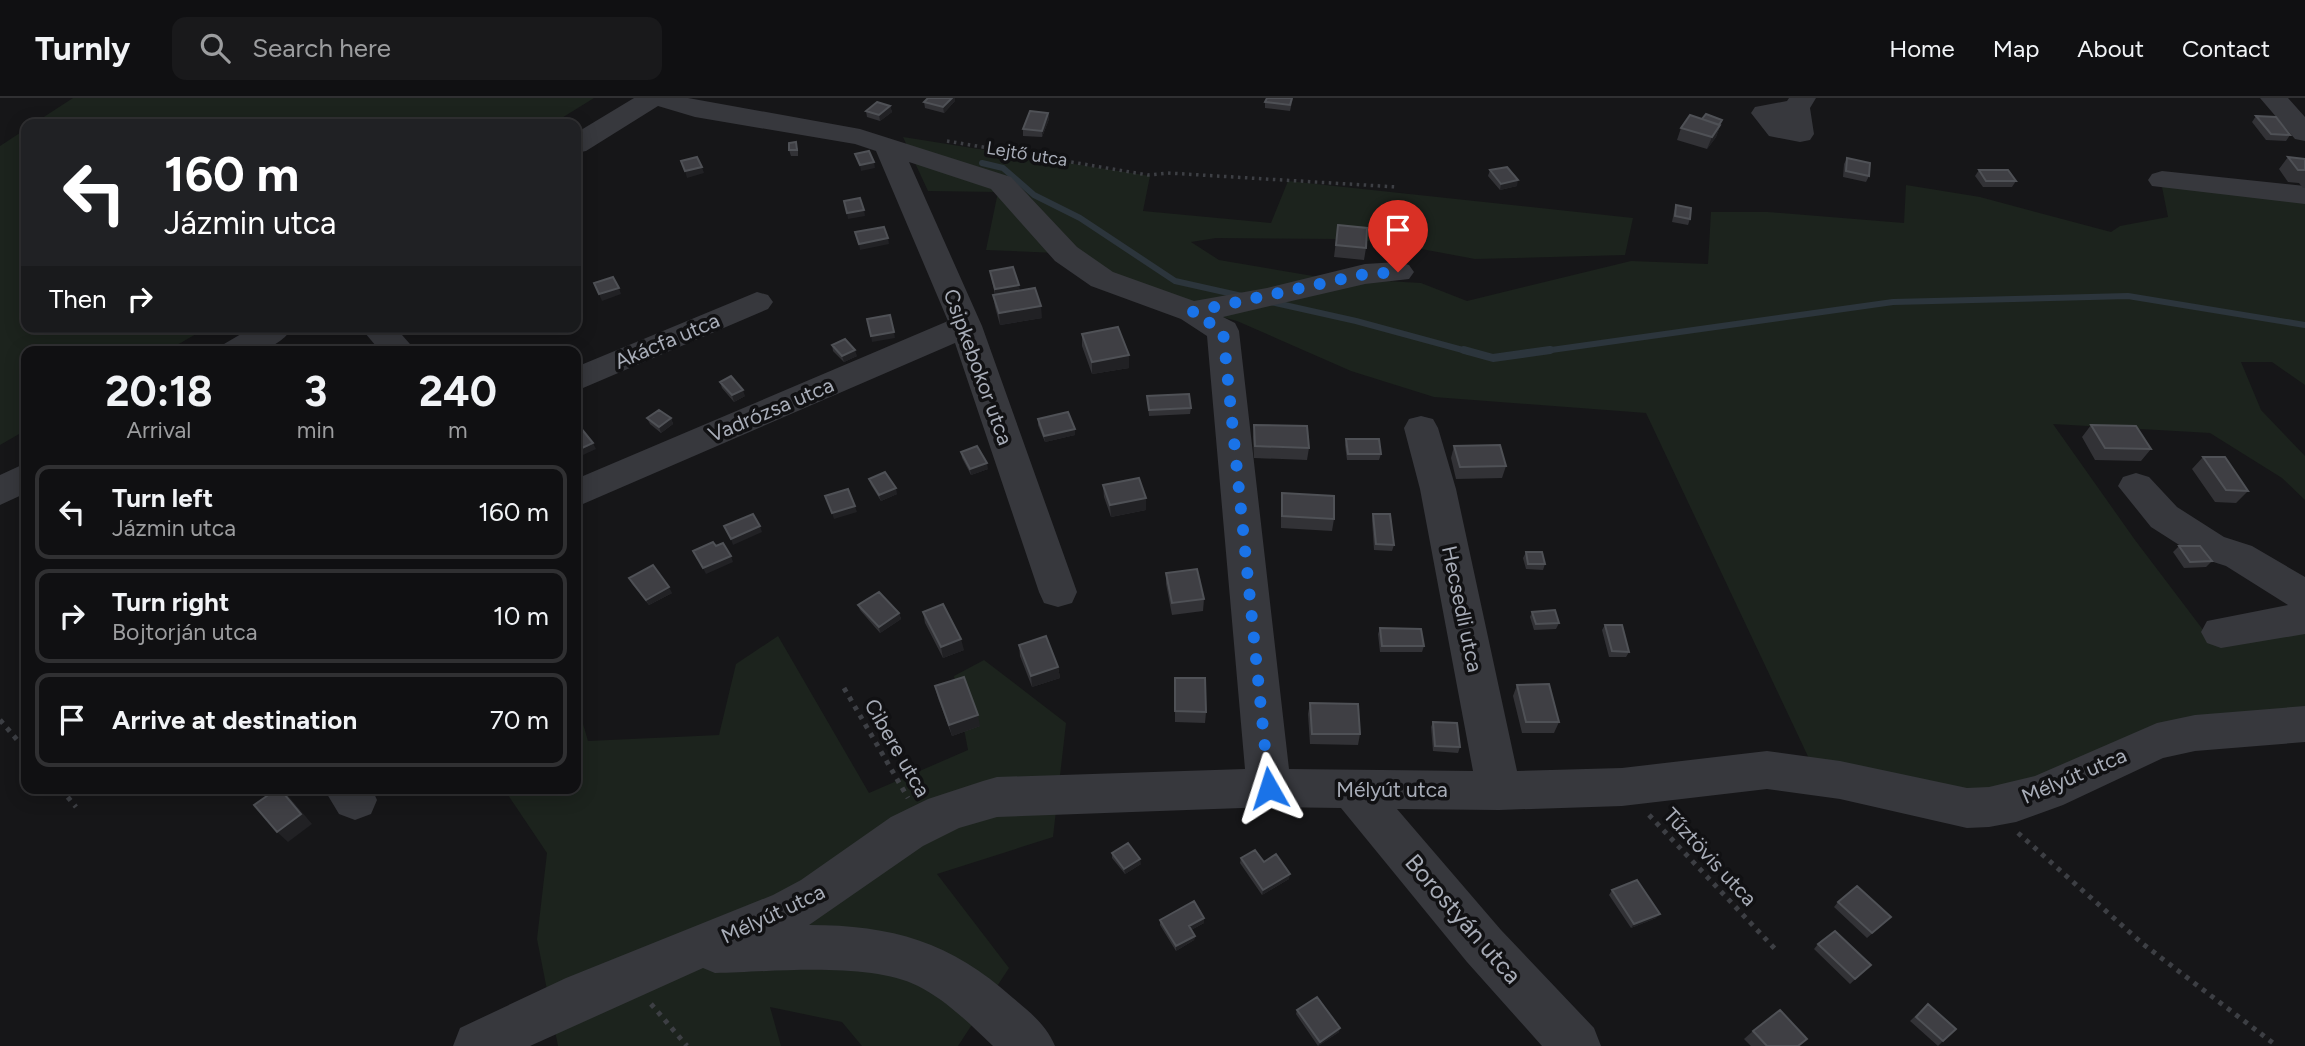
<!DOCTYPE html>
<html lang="en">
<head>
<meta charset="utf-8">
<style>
	:root { --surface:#101012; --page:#19191b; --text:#f1f3f6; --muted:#9c9d9f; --line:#303032 }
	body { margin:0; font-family:Figtree,sans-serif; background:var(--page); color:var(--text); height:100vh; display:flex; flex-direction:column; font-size:26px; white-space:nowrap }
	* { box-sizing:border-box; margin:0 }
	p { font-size:23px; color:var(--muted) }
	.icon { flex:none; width:38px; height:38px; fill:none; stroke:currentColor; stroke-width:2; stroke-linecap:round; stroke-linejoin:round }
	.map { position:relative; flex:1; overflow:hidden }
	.panel { position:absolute; left:21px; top:248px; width:560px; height:448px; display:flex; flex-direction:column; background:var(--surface); border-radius:14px; box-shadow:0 4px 18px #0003,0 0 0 2px var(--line) }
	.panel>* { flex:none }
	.top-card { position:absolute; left:21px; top:21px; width:560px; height:214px; border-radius:14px; box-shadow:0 4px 18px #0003,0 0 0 2px var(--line); background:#202124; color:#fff; overflow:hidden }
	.pin { position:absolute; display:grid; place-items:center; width:60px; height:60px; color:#fff; margin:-72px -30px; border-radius:50% 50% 50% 0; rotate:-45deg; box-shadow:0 0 7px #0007 }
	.pin .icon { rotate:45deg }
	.me { position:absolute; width:77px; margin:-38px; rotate:354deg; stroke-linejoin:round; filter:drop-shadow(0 0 5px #0008) }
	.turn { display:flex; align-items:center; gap:24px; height:147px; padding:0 28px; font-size:32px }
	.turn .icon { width:91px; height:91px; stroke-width:2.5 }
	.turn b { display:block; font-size:49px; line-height:60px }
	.then { display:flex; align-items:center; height:66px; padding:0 28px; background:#0003; gap:14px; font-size:26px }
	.eta { display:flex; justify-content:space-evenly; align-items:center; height:119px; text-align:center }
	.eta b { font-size:42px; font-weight:700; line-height:49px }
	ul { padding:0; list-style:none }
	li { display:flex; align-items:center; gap:21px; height:94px; margin:0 14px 10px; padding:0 14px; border:4px solid var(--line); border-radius:14px }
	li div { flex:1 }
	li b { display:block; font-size:26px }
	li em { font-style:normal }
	header { display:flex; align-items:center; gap:42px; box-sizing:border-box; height:98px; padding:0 35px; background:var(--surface); border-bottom:2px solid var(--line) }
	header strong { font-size:33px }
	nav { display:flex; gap:38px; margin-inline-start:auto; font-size:24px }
	.search { width:490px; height:63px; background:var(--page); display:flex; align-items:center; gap:18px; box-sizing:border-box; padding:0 24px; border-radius:14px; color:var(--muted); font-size:26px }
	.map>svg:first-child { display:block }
</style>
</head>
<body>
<header>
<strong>Turnly</strong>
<div class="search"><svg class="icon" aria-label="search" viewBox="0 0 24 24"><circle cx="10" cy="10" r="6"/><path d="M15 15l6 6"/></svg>Search here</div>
<nav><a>Home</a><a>Map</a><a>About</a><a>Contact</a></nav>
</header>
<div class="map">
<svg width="2305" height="948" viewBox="0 0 2305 948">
	<rect width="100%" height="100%" fill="#161618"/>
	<path fill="#1c231d" d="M73,0H594L552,26H33Z
		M26,31V229H208L165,254H26V332L0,347V48Z
		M903,39L1150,78L1143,113L1271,125L1288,83L1633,120L1625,157L1475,161L1384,144L1339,141L1216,140L1191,144L1219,162L1319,179L1421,185L1467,203L1631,163L1708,166L1711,114H1768L1904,125L1906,87L1980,99L2111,134L2120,128L2168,119L2161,84L2305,99V287L2272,264H2241L2261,312L2305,358V402L2282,380L2210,335L2053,326L2135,442L2210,541L2305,520V609L1973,703L1813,669L1646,315L1434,299L1351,273L1237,223L1115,190L1058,155L986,152L998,94L928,93Z
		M778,538L869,695L968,652L954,578L984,562L1066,625L1053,739L937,776L1009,870L958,948H862L842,924L770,909L781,948H558L537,841L547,755L504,691H576V602L588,643L719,637L736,566Z"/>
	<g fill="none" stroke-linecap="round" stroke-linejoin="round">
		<path stroke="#2c353c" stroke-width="6" d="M982,65L1003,70L1034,97L1080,120L1175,183L1242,198
			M1271,204L1356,223L1470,254
			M1537,254L1893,204L2128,198L2305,227"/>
		<path stroke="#2c353c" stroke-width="8" d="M1464,252L1493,260L1550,252"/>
		<path stroke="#3d3f44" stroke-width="3.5" stroke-dasharray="2.5 4.5" stroke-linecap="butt" d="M947,43L1148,77L1168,75L1397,89"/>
		<path stroke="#3d3f44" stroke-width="5" stroke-dasharray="4.5 6" stroke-linecap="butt" d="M844,590L908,700
			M0,622L26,652
			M61,691L76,709
			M1649,717L1776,852
			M2018,735L2143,846L2277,948
			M651,906L687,948"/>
		<path fill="#37383d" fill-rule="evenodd" d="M634,0H688L860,31L1011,79L1077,149L1113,174L1194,203L1267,190L1365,166L1398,164L1409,167L1414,174L1409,181L1365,186L1223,219L1235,225L1239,233L1289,671L1473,673L1420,391L1404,330L1409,321L1421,318L1433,321L1438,330L1456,391L1517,673L1622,670L1767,653L1840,663L1967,690L1989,689L2035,678L2157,625L2195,617L2305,608V644L2195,653L2163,660L2063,707L2016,724L1989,729L1967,730L1840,701L1767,691L1622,708L1499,712L1397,711L1501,832L1594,930L1601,948H1542L1467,864L1341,710L1269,709L997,719L959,730L923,748L809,827C892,827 951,844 1013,900C1031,915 1046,927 1055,948H993C970,926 946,902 918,888C869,863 770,874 715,875L703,870L530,948H453L460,930L566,880L773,797L801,782L891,719L928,701L983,683L997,679L1245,671L1207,238L1181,221L1091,188L1055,163L991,91L909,64L982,228L1077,494L1072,505L1058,509L1044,505L1039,494L955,245L576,409V381L948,223L876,53L855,46L695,19L658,8L586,53L576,55V35Z
			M1789,0H1816L1810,10L1814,36L1810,42L1800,44L1769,38L1751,15L1755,9L1787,3Z
			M2260,0H2288L2305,19V43L2295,41Z
			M2162,73L2305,88V106L2152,88L2148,82L2152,76Z
			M757,194L768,197L773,204L768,211L576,293V269Z
			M253,229H293C276,256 247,254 220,254L224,246Z
			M360,229H395L417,254H381Z
			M26,365V395L0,407V377Z
			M2136,375L2149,379L2177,409L2224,439L2252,448L2305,479V536L2221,550L2207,545L2201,534L2207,523L2288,507L2226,468L2198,459L2151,429L2118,388L2123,379Z
			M324,691H372L377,702L371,716L355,722L339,716Z"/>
	</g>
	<path fill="#323236" d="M1293,0L1290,13L1265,10V4Z
		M955,3L944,15L925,10L924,4Z
		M890,8L892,14L880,23L867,19L866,13Z
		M1048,15L1049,21L1042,39L1023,38V31Z
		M2256,18L2290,37L2286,43L2266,42L2252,24Z
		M1702,21L1722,22L1716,39L1707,51L1677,42L1681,30Z
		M798,50V58H791L789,52Z
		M2288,59L2305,61V90H2303L2299,85L2288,84L2279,71Z
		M1847,60L1869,78L1866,84L1843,79L1844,66Z
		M1490,72L1517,88L1500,92L1488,78Z
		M1979,72L2016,83L2012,89H1983L1975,78Z
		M1676,107L1690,121L1688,127L1672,124L1674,114Z
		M1338,127L1366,150L1364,162L1334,159Z
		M990,173L1019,187V193L1042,220L1000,227L995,209L993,197H995Z
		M1082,236L1129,270L1092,276L1082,248Z
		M832,247L857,258L844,264L833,253Z
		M720,284L745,298L734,304L722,290Z
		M1147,298L1191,310L1190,316L1149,318Z
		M647,320H671L673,326L661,335L650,326Z
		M1038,321L1075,331V337L1045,344L1038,327Z
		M1254,327L1309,350L1307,362L1254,360L1253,339Z
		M2091,327L2151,351L2141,363L2095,362L2082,339Z
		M1346,341L1381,356L1379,362H1347L1345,347Z
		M1454,348L1506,368L1502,380L1456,381L1451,360Z
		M961,354L988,371L971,377L962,360Z
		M2203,359L2248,393L2236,405L2215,404L2192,371Z
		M869,381L897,396L881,403L871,387Z
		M1103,387L1146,412L1111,419L1104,399Z
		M1282,395L1334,421L1332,433L1281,430V407Z
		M1373,416L1394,447L1392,453L1374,452L1372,422Z
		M2179,448L2212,463L2206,469L2184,470L2173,454Z
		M1526,454L1545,466L1543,472L1526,471L1523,460Z
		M1166,475L1204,501L1203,513L1172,517L1166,486Z
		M629,480L672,495L649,507L632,486Z
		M858,507L899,515L901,521L880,535L860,512Z
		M923,514L964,552L943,560L925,525Z
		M1532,514L1559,525L1556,531L1534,532L1530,519Z
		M1605,527L1629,554L1626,559H1609L1602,532Z
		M1380,530L1424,548L1422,554H1380L1378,536Z
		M1019,547L1058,569L1060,580L1032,589L1020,558Z
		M1175,580L1206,614L1205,625L1175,624Z
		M1517,587L1559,624L1554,635H1522L1513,598Z
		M935,588L980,628L952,638L938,600Z
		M1310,605L1360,636L1358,647L1310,646L1308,616Z
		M1433,624L1460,649L1458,655L1433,653L1431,629Z
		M1112,755L1141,766L1125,776L1112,760Z
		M1241,760L1264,764L1289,781L1262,797L1240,765Z
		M1612,792L1656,820L1631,830L1609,797Z
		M1838,804L1891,819L1867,840L1834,809Z
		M1204,820V825L1191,832L1195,838L1194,842L1176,853L1160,827V822Z
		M1818,846L1871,867L1850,886L1814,851Z
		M1928,906L1943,943L1938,948L1910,923Z
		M1297,912L1339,934L1318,948L1296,916Z
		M1753,933L1799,948H1751L1744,941Z"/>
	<path fill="#212124" d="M952,0H955V3L944,15L943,9Z
		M890,8L892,14L880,23L879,17Z
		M1048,15L1049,21L1042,39V33Z
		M1722,22L1716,39L1707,51L1712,39Z
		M874,64L875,70L861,73L860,67Z
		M702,69L704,75L687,80L685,73Z
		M1518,82L1517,88L1500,92L1501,86Z
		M864,112L865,118L848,121L847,115Z
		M888,140L889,146L860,152L859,146Z
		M1019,187L1020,193L995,197V191Z
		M619,190L621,196L602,203L599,196Z
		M1041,208L1042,220L1000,227L999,215Z
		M894,234L895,240L872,244L871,238Z
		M855,252L857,258L844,264L842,258Z
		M1129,257V270L1092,276V264Z
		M743,292L745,298L734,304L732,297Z
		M671,320L673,326L661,335L659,329Z
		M1075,331V337L1045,344L1044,338Z
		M593,345L596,351L583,357L580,351Z
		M987,365L988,371L971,377L970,371Z
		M896,390L897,396L881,403L879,397Z
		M1146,400V412L1111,419L1110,407Z
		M855,408L857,414L834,421L832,415Z
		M760,428L762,434L733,447L731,441Z
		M731,458L733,464L706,476L703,470Z
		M669,489L672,495L649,507L646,502Z
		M899,515L901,521L880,535L879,529Z
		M961,541L964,552L943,560L941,549Z
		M1058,569L1060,580L1032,589L1031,578Z
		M978,617L980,628L952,638L949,627Z
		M281,691L290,700L312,726L288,744L277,734Z
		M1140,761L1141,766L1125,776L1124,771Z
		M1290,776L1289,781L1262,797L1263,792Z
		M1660,816L1656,820L1631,830L1634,826Z
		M1204,820V825L1189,833V828Z
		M1195,838L1194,842L1176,853V848Z
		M1340,930L1339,934L1318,948L1320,944Z"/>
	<path fill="#3f3f44" stroke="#4f5156" stroke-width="2" d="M928,0H952L943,9L924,4Z
		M1267,0H1292L1290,7L1265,4Z
		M877,4L890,8L879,17L866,13Z
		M1030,13L1048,15L1042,33L1023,31Z
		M1706,16L1722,22L1719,27L1702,21Z
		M1690,17L1720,27L1712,39L1681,30Z
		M2256,18L2276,19L2290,37L2271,36Z
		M796,44L797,52H789V45Z
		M869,53L874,64L860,67L855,56Z
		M697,59L702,69L685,73L681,63Z
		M2288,59L2305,61V72H2298Z
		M1847,60L1870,65L1869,78L1846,73Z
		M1507,69L1518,82L1501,86L1490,72Z
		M1979,72H2008L2016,83H1986Z
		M860,100L864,112L847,115L844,103Z
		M1676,107L1691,110L1690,121L1675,118Z
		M1338,127L1367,130L1366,150L1336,147Z
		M884,129L888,140L859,146L855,134Z
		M1013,169L1019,187L995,191L990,173Z
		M613,179L619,190L599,196L594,185Z
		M1035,190L1041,208L999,215L993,197Z
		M890,217L894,234L871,238L867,221Z
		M1118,229L1129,257L1092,264L1082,236Z
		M845,241L855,252L842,258L832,247Z
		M731,278L743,292L732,297L720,284Z
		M1189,296L1191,310L1149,312L1147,298Z
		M659,312L671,320L659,329L647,320Z
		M1068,314L1075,331L1044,338L1038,321Z
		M1254,327L1307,328L1309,350L1255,348Z
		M2091,327L2136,328L2151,351L2105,350Z
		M580,329L593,345L580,351L576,345V331Z
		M1346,341H1379L1381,356H1348Z
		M1500,347L1506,368L1460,369L1454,348Z
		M977,348L987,365L970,371L961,354Z
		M2203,359H2225L2248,393L2226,392Z
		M885,374L896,390L879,397L869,381Z
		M1139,380L1146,400L1110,407L1103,387Z
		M848,391L855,408L832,415L825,398Z
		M1282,395L1334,398V421L1282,418Z
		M753,416L760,428L731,441L724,428Z
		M1373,416H1390L1394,447L1376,446Z
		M713,444L716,448L723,445L731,458L703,470L693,453Z
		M2179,448H2200L2212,463L2190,464Z
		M1526,454H1542L1545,466H1528Z
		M653,467L669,489L646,502L629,480Z
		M1197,471L1204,501L1172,505L1166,475Z
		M879,494L899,515L879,529L858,507Z
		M943,506L961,541L941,549L923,514Z
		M1555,512L1559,525L1536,526L1532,514Z
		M1605,527H1622L1629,554L1612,553Z
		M1380,530L1421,531L1424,548H1382Z
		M1046,538L1058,569L1031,578L1019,547Z
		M964,579L978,617L949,627L935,588Z
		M1175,580H1205L1206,614L1175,613Z
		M1549,586L1559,624H1526L1517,587Z
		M1310,605L1358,606L1360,636H1312Z
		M1433,624L1457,625L1460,649L1435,648Z
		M277,691H280L301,716L277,734L254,707Z
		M1128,745L1140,761L1124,771L1112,755Z
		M1255,752L1264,764L1276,756L1290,776L1263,792L1241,760Z
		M1637,782L1660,816L1634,826L1612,792Z
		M1857,788L1891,819L1872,835L1838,804Z
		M1194,803L1204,820L1189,828L1195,838L1176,848L1160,822Z
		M1835,833L1871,867L1855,881L1818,846Z
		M1317,899L1340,930L1320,944L1297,912Z
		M1928,906L1956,931L1943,943L1916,919Z
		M1780,912L1807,941L1798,948H1767L1753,933Z"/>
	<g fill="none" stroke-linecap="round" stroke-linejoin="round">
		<path stroke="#1a73e8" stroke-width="12" stroke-dasharray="0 21.6" d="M1269,690L1223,233L1192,214L1365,176L1398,174"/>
	</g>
	<g text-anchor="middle" stroke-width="7" stroke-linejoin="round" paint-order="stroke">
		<g font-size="18" fill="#a8adb8" stroke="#111113">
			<text transform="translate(1027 56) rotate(9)" y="6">Lejtő utca</text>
		</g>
		<g font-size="21" fill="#a8adb8" stroke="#111113">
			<text transform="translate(667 243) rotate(-23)" y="7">Akácfa utca</text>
			<text transform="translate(978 269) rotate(70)" y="7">Csipkebokor utca</text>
			<text transform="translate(771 312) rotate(-23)" y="7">Vadrózsa utca</text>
			<text transform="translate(1462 511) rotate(78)" y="7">Hecsedli utca</text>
			<text transform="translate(897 650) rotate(60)" y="7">Cibere utca</text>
			<text transform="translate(2074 678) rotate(-23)" y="7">Mélyút utca</text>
			<text x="1392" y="699">Mélyút utca</text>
			<text transform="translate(1710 759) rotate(47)" y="7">Tűztövis utca</text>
			<text transform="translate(773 816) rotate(-25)" y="7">Mélyút utca</text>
		</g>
		<g font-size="24" fill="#a8adb8" stroke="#111113">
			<text transform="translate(1463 821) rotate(49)" y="8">Borostyán utca</text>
		</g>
	</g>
</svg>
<div class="pin" style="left:1398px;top:174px;background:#d93025"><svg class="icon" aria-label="arrive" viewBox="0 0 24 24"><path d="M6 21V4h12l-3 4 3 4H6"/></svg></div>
<svg class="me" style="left:1269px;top:690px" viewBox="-20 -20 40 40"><path d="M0-17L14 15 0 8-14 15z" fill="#1a73e8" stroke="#fff" stroke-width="4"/></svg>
<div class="top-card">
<div class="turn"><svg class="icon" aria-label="left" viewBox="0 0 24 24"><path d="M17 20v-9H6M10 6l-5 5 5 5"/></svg><div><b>160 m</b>Jázmin utca</div></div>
<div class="then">Then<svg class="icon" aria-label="right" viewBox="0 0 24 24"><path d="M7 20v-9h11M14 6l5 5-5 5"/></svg></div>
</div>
<section class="panel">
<div class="eta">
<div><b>20:18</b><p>Arrival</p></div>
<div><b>3</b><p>min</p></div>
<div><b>240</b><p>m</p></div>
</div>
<ul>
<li><svg class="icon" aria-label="left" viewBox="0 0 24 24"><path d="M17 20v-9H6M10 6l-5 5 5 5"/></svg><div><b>Turn left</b><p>Jázmin utca</p></div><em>160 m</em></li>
<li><svg class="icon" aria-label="right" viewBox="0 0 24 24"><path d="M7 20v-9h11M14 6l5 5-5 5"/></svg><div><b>Turn right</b><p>Bojtorján utca</p></div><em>10 m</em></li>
<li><svg class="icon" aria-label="arrive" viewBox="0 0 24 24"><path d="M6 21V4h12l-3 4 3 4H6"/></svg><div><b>Arrive at destination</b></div><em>70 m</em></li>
</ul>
</section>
</div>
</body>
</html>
